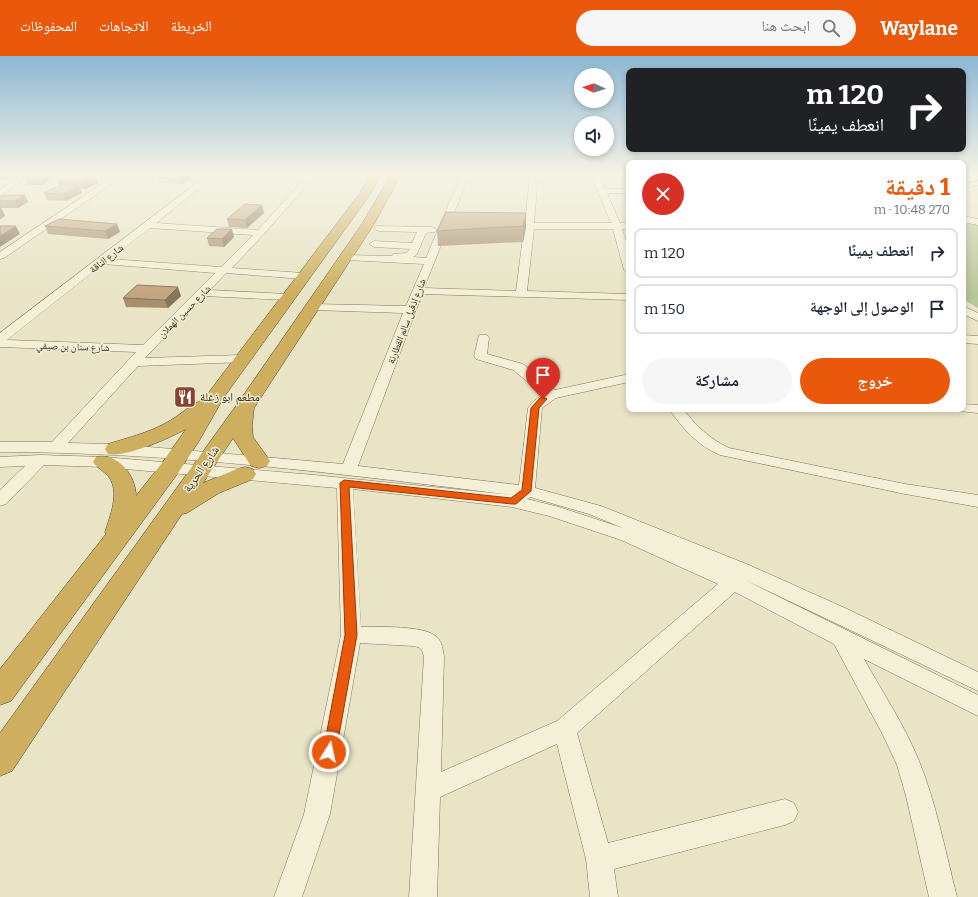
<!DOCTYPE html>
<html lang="ar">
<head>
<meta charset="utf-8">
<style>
	:root { --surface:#fff; --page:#f6f6f7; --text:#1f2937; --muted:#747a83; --line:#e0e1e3; --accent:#ea580c }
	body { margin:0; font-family:Bitter,"Noto Naskh Arabic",serif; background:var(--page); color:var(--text); direction:rtl; height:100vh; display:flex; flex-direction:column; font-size:15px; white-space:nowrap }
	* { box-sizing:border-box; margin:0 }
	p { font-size:13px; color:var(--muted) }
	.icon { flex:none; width:22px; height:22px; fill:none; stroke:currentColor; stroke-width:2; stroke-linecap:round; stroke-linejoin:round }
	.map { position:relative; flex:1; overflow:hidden; direction:ltr }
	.panel { position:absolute; left:626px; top:104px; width:340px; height:252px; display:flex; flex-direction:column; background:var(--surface); border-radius:8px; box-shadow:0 2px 6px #0003; direction:rtl }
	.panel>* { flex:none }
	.top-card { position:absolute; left:626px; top:12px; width:340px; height:84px; border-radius:8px; box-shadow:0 2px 6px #0003; direction:rtl; background:#202124; color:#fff; overflow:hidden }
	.needle { width:26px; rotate:273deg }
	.fabs { position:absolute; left:574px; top:12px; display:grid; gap:8px }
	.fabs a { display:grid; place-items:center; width:40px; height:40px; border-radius:50%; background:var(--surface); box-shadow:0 2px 6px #0003; font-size:20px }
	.pin { position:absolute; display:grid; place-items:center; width:34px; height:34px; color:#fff; margin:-41px -17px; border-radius:50% 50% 50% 0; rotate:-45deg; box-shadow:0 0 4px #0007 }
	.pin .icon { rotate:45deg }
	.me { position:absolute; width:44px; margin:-22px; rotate:10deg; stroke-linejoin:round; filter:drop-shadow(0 0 3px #0008) }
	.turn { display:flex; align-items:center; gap:14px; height:84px; padding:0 16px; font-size:18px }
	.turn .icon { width:52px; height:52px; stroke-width:2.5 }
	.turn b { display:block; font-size:28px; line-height:34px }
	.round { display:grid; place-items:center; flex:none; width:42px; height:42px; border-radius:21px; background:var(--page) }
	.overview { display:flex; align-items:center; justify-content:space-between; height:68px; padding:0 16px }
	h1 { font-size:24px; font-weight:700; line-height:30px; color:var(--accent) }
	.action { display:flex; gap:8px; margin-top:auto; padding:8px 16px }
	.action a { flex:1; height:46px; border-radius:24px; background:var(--accent); color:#fff; font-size:16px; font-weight:700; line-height:46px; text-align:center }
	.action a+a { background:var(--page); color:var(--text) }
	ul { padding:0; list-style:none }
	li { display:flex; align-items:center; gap:12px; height:50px; margin:0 8px 6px; padding:0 8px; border:2px solid var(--line); border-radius:8px }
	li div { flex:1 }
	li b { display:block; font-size:15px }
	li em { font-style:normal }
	header { display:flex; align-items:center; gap:24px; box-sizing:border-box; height:56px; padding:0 20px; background:var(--accent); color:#fff }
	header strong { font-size:19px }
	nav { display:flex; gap:22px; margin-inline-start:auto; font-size:14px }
	.search { width:280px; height:36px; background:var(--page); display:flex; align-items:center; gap:10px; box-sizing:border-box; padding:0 14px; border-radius:22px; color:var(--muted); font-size:15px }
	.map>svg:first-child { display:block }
</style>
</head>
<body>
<header>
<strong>Waylane</strong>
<div class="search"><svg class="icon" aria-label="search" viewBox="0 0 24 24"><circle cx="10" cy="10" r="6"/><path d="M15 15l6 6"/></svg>ابحث هنا</div>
<nav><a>الخريطة</a><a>الاتجاهات</a><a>المحفوظات</a></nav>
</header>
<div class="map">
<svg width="978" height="841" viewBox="0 0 978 841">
	<rect width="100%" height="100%" fill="#e8e4c5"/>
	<path fill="#b9c59a" d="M963,165L978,167V252L963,243Z"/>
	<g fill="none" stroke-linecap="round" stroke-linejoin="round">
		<g stroke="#81765d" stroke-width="1">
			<path id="minor" d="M21,119H31L0,140V134Z
				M115,119H125L4,202L0,203V196Z
				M207,119H216L156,167L258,174L303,124L238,121L234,119H316L263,179L232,212L303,217L308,220L303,223L226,217L210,234L287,238L293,241L287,244L204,240L145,302L241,299L246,300L247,303L246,306L138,310L68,387L115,388L343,408L403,257L313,254L309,253L307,251L309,249L313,248L406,250L424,208L346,204L342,203L341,201L342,199L392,200L393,198L406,197L410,193L374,191L369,188L374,185L412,187L417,176L379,175L376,174L374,172L376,170L432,171L437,174L435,176L426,177L417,198L413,201L426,202L461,119H469L424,232L516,235L524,173H505L500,170L505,167H525L530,119H538L534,167H611L591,119H599L605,133H629V137H607L620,167H629V173H622L629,193V217L624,214L613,173H534L527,235L629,238V244L422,238L358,410L519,429L528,352L534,345L543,338L513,314L476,303L474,300L479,279H487L489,282L487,298L523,308L555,334L629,318V326L556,342L542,352L535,432L601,450L749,509L845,552L978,616V635L745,524L978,639V660L864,603C883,637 905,670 919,705C936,746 946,798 957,841H929L906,740L897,709L883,679L834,588L735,536L577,677L608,787L785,743L794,747L798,756L794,765L785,769L614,813L618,841H590L586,803L557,688L440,741L437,841H409L424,601C422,593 421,591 413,590L360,587L330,758L302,841H274L304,758L341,579L337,432L104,411L44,409L6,448L0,450V434L25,410L0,411V401L40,399L104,401L314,419L512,439C342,418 172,396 0,396V386H52L136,296L0,291V277ZM150,172L253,179L221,211L110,203ZM103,208L215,217L143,289L7,284ZM353,433L512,451L549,460L621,484L718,528L557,665L441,716L444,601C443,594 442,586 437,581C425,569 377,571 361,571ZM530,441L589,458L623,472L559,451L527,443Z
				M978,125V129L963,133V129Z
				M963,160L978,163V169L963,166Z
				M963,250L978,257V265L963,258Z
				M963,279L978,280V288L963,287Z
				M963,348L978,349V357L958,355L957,353H963Z
				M669,353H683C696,370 710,383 729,392L905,428L978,439V451L905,438L720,399C697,389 683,373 669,353Z"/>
		</g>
		<g stroke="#4f4431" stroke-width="1">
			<path id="highway" d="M370,119H381L369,140L224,341L199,385L178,417L11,645L0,649V613L106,478L105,476C110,460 120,437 109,421C104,415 97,412 93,406L96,401C118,396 136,420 136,440L162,407L186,373C170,382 125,402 108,398L105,393L108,388C127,382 148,377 166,367C178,361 192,347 203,344L360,137Z
				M391,119H401L374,168L254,352L252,370L253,381L270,405L267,410L259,412L251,410L233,382L203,427L237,413L245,411L253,413L256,418L253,423L219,437L187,457L182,458L12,715L0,720V677L238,347L362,168Z"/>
		</g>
		<use href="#minor" fill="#f4f0d7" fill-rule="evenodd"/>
		<use href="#highway" fill="#ceaf5f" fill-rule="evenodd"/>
	</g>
	<path fill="#a78f6d" d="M0,119H16L10,123H0Z
		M27,119H51L52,122L43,129H26L23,122Z
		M95,120L98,127L86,133H80L82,137L66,145L47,144L44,137L59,130L57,125Z
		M157,121L191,122L182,128L159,127Z
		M0,141L28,146L18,152H1L5,160L0,163Z
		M262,149L264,157L247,172L229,171L227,163Z
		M526,157V171L523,186L438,190L437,175Z
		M117,168L120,176L108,183L48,178L45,170Z
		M234,181L224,191L209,190L207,182Z
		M181,240L168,252L126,251L123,242Z"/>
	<path fill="#887459" d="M9,119H16L10,123Z
		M44,119H51L52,122L43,129L40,122Z
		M183,119H191V122L182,128L180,121Z
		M95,120L98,127L86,133L83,126Z
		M79,130L82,137L66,145L63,138Z
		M25,139L28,146L18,152L15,145Z
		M0,149L5,160L0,163Z
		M262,149L264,157L247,172L245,164Z
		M526,157V171L523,186V170Z
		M117,168L120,176L108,183L105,175Z
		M16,170L20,178L0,191V180Z
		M232,173L234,181L224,191L222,183Z
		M178,231L181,240L168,252L165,244Z"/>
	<path fill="#c2a67f" stroke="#887459" d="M27,119H44L40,122H23Z
		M68,119H89L95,120L83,126L57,125Z
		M159,119H183L180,121H157Z
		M61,129L79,130L63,138L44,137Z
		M5,139H25L15,145H0V141Z
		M245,148L262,149L245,164L227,163Z
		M446,156L526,157L523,170L437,175Z
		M59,163L117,168L105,175L45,170Z
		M0,170H16L0,180Z
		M217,173H232L222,183L207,182Z
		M137,229L178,231L165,244L123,242Z"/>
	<linearGradient id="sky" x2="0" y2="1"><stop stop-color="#8db7d5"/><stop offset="0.5" stop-color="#f5f3e5"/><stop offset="1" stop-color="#f5f3e5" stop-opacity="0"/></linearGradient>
	<rect width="978" height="237" fill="url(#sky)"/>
	<path fill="#ea580c" stroke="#983908" d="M543,341L547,343L539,352L531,435L516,448H512L349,431L357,579L336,696L334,701L329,702L325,701L323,696L345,579L340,427L344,424L511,442L522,434L531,352L540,342Z"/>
	<defs>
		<g id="restaurant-square" transform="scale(1.15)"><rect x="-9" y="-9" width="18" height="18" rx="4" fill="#894234" stroke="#f1edd3"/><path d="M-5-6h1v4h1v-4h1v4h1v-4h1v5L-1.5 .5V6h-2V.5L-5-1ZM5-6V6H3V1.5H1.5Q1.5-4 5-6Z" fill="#fff"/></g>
	</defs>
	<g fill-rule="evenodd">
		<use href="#restaurant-square" x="185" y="341"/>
	</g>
	<g text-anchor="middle" stroke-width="3" stroke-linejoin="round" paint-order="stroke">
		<g font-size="10" fill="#332c1f" stroke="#f1edd3">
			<text transform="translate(106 202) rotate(-38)" y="4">شارع الناقة</text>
			<text transform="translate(184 255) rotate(-45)" y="4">شارع حسين الهملان</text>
			<text transform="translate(406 265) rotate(-69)" y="4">شارع إذفيل سالم القطارنة</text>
			<text transform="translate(73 290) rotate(2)" y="4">شارع سنان بن صيفي</text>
		</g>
		<g font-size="12" fill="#332c1f" stroke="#f1edd3" text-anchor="start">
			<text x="200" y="345">مطعم ابو زغلة</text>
		</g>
		<g font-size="12" fill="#332c1f" stroke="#f1edd3">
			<text transform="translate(201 413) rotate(-55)" y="4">شارع الحرية</text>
		</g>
	</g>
</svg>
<div class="fabs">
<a><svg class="needle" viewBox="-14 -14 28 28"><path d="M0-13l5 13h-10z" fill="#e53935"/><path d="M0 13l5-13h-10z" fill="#747a83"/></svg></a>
<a><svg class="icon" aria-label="sound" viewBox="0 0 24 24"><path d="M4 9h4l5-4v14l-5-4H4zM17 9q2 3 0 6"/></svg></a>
</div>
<div class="pin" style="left:543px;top:343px;background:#d93025"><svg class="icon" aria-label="arrive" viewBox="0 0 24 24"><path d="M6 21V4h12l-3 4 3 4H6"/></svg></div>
<svg class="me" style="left:329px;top:696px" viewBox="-20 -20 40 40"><circle r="17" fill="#ea580c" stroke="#fff" stroke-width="3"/><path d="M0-11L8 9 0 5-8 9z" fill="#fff"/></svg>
<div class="top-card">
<div class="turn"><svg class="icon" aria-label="right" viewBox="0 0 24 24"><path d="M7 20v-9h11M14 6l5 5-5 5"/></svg><div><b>120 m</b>انعطف يمينًا</div></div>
</div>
<section class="panel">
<div class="overview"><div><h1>1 دقيقة</h1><p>270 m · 10:48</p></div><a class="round" style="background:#d93025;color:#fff"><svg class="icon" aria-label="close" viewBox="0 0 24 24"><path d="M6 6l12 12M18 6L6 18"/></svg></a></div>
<ul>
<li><svg class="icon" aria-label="right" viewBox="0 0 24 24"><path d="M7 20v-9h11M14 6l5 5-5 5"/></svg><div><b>انعطف يمينًا</b></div><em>120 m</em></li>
<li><svg class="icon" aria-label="arrive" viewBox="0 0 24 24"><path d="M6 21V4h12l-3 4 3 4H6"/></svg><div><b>الوصول إلى الوجهة</b></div><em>150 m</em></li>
</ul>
<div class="action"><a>خروج</a><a>مشاركة</a></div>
</section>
</div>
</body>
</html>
